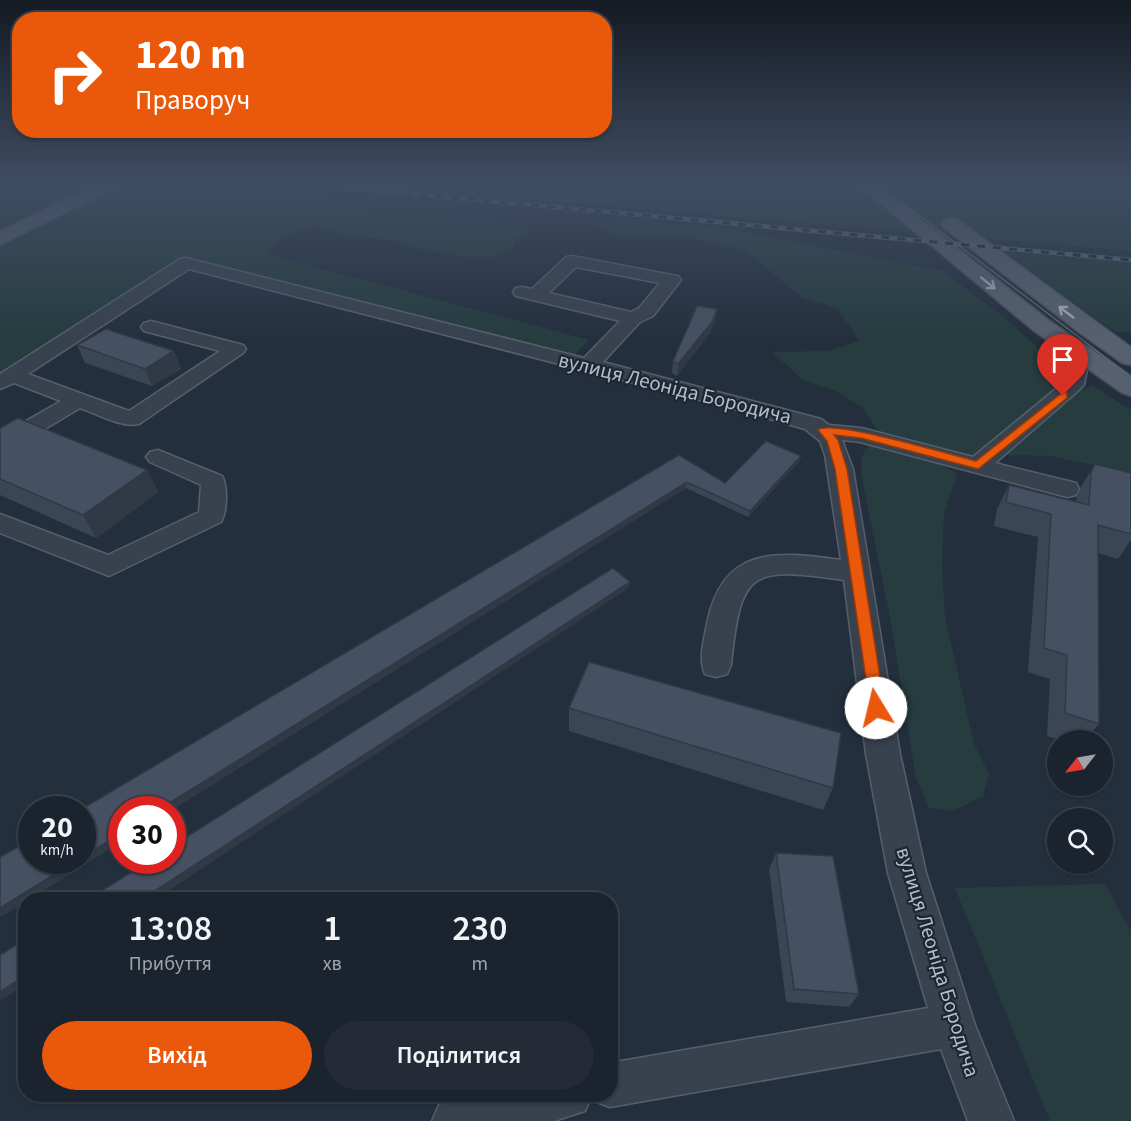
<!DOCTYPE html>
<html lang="uk">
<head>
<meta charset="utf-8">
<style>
	:root { --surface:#1b232e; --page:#242b36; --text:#f1f3f6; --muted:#a0a4aa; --line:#39404a; --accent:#ea580c }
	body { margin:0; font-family:"Source Sans 3",sans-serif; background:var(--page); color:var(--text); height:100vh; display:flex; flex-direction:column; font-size:22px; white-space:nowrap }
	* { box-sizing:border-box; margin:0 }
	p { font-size:20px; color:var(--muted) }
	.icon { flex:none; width:33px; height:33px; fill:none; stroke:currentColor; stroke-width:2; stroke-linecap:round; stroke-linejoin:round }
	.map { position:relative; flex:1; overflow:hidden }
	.side { position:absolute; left:18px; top:892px; width:600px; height:210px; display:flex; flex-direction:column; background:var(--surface); border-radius:24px; box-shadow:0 2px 4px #0004,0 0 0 2px var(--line) }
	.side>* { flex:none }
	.hud { position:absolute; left:12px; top:12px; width:600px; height:126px; border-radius:24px; box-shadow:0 2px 4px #0004,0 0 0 2px var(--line); background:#ea580c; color:#fff; overflow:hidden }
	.needle { width:39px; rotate:239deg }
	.buttons { position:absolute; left:1047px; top:730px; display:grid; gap:12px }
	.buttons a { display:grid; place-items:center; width:66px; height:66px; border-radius:50%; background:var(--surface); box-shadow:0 2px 4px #0004,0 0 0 2px var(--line); font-size:30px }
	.speed { position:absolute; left:18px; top:796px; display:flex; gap:12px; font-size:30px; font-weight:700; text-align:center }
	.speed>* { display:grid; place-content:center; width:78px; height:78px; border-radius:50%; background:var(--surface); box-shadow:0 2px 4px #0004,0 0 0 2px var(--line); line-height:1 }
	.speed small { font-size:15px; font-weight:400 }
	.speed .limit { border:9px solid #d22; background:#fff; color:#111 }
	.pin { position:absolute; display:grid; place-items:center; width:51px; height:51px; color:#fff; margin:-62px -26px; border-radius:50% 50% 50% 0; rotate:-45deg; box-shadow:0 0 6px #0007 }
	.pin .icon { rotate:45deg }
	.me { position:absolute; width:66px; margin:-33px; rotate:351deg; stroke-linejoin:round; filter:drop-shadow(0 0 4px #0008) }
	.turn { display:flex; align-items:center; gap:21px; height:126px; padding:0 24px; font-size:27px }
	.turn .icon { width:78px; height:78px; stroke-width:2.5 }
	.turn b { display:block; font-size:42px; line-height:51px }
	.eta { display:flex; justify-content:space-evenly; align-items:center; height:102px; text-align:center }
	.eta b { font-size:36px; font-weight:600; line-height:42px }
	.button { display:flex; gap:12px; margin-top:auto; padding:12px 24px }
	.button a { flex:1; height:69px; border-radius:36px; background:var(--accent); color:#fff; font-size:24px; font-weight:600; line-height:69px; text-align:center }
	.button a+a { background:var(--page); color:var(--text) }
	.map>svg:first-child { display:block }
</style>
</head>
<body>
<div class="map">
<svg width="1131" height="1121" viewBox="0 0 1131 1121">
	<rect width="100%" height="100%" fill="#242f3e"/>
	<path fill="#263c3f" d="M0,183H1131V251L572,203L339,187L303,206L480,215L536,229L516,239L511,251L481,260L425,250L395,241L344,235L320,227L298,231L279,239L267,254L589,340L568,361L186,264L0,383Z
		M630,218L737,231L943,271L1006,319L1039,349L1057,370V390L974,456L918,442L903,443L957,474L944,513L942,567L945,617L974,744L989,774L983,796L953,811L929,808L916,778L891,623L863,484L861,460L865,449L881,436L863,408L837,392L802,379L772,352L828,351L859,341L838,309L801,297L745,250L674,235L615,236L587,222Z
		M1003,251L1131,263V332H1115Z
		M1092,385L1131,410V474L1052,456L996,455L1078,392Z
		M1105,884L1131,931V1121H1050L955,888Z"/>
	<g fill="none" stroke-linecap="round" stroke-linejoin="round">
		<g stroke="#565f6c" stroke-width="3">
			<path id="minor" d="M572,256L672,275L678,276L681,280L653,316L640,322L603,362L821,419L829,425L861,428L973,457L1063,383L1073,350H1087L1090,354L1084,385L1080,389L995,463L1076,483L1079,489L1076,495L1067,497L860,442L842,440L853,469L900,754L926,873L975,1025L1014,1121H968L941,1049L610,1107L594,1101L592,1095H610V1063L928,1008L888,873L866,754L844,580C750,567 741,569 731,665L727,674L716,677L705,674C698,659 704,640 707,624C722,545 777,551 841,560L825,455L820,441L805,429L719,405L189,269L28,374L129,411L220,351L144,331L141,327L144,323L151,321L243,345L246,349L243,353L139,424C121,428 97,414 80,408L8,451L0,453V436L61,401L14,383L0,389V374L180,259L186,258L584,358L620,321L516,296L513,292L516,288L522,287L532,289L566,257ZM576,267L660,283L639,308L631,312L549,293Z
				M158,450L222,476C228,486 227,512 221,522L109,576L0,533V514L108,555L199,512L201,485L150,462L146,457L150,452Z
				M468,1095H592L585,1111L554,1121H432L439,1105Z"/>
		</g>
		<g stroke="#414a57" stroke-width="3">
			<path id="major" d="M99,183H121L118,187L0,245V231Z
				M856,183H875L1050,321L1131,376V396L1122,393L1034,331Z
				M951,218L958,220L1131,347V365L1122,363L1081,334L944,228L941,224L944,220Z"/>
		</g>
		<use href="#minor" fill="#38414e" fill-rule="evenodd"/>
		<use href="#major" fill="#56606e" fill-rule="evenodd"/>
		<path stroke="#5a6575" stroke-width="1.5" d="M877,183L1131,377"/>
		<g stroke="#5a6575" stroke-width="4.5">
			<path id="rail" d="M292,183L1131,260"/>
		</g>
		<use href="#rail" stroke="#1d2633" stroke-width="3" stroke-dasharray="8" stroke-linecap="butt"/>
	</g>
	<path fill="#3b4654" d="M717,309L715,320L710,333L677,376L672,373L673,361Z
		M77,345L174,351L181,369L152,386L85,363Z
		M0,428L147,470L158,492L96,538L0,495Z
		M766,441L801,456L799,462L748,517L686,488L172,810H122V841L28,900H26V902L0,917V857L32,839V861H82V810H80L679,455L725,483Z
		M1095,464L1131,473V540L1118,559L1098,553L1099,724L1084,741H1063L1047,736L1050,679L1028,672L1038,537L994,526L997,509L1009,485L1076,502L1077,497L1081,487Z
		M569,708L833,788L823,810L569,731Z
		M776,853L859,994L849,1007L786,1002L769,869Z"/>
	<path fill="#303945" d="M717,309L715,320L710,333L677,376L678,364Z
		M174,351L181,369L152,386L145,369Z
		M801,456L799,462L748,517L750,511Z
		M147,470L158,492L96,538L83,515Z
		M687,482L686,488L172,810H158Z
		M630,582L629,588L154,900H141Z
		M122,833V841L28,900H26V902L0,917V908L76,861H82V857Z
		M26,975V984L0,1001V992Z"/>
	<path fill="#455162" stroke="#303945" stroke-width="1.5" d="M697,306L717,309L712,322L678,364L673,361Z
		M106,329L174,351L145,369L77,345Z
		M18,418L147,470L83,515L0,479V428Z
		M766,441L801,456L750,511L687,482L158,810H122V833L82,857V810H80L679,455L725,483Z
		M1095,464L1131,473V534L1098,525L1099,724L1065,713L1067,655L1044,648L1051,514L1006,502L1009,485L1089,505L1091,473Z
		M613,568L630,582L141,900H87L149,861H172V846Z
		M589,662L841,733L833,788L569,708Z
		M32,839V861H76L0,908V857Z
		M776,853L833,856L859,994L794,989Z
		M26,939V975L0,992V955Z"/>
	<defs><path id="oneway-shaft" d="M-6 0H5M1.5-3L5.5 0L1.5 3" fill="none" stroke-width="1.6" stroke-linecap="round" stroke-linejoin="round" transform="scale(1.5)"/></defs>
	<g stroke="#a1aab7">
		<use href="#oneway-shaft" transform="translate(988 283) rotate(39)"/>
		<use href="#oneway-shaft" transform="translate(1066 312) rotate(-143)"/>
	</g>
	<linearGradient id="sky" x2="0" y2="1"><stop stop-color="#141a22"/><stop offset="0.54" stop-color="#3f4d63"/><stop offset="1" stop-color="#3f4d63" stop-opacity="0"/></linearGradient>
	<rect width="1131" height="340" fill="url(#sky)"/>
	<path fill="#ea580c" stroke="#983908" stroke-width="1.5" d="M1063,392L1067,393V398L978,469L861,438L834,435L838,440L847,469L885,708L882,713L876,715L871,713L835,469L827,441L818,430C831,419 952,455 976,461Z"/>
	<g text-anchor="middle" stroke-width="4.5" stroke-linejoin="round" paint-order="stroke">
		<g font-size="21" fill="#b4bcc9" stroke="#1d2633">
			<text transform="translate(675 388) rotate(14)" y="7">вулиця Леоніда Бородича</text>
			<text transform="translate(938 962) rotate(73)" y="7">вулиця Леоніда Бородича</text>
		</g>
	</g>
</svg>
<div class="buttons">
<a><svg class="needle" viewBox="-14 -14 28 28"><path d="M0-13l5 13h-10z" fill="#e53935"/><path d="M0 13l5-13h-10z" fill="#a0a4aa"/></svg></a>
<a><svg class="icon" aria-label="search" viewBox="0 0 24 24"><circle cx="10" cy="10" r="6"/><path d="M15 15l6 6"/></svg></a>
</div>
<div class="speed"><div>20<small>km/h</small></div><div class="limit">30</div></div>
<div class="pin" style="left:1063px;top:396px;background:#d93025"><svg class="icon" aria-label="arrive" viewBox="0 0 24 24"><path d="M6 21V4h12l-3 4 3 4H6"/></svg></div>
<svg class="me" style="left:876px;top:708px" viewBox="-20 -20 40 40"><circle r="19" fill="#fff"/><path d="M0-13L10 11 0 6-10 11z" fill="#ea580c"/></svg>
<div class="hud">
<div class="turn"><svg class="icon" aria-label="right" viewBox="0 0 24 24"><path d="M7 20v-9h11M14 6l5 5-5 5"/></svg><div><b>120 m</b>Праворуч</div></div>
</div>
<section class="side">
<div class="eta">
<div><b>13:08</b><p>Прибуття</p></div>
<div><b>1</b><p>хв</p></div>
<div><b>230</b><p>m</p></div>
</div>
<div class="button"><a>Вихід</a><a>Поділитися</a></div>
</section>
</div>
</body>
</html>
